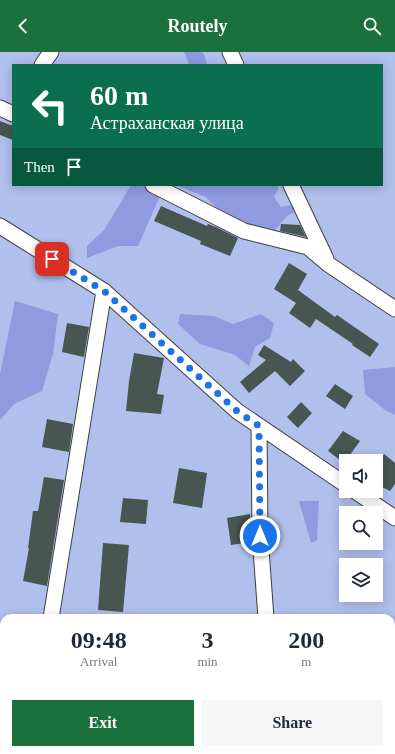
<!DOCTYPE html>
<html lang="en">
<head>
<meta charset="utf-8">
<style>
	:root { --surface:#fff; --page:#f6f6f7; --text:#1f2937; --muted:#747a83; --accent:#1b713c }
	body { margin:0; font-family:Georgia,serif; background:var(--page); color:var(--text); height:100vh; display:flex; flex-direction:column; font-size:15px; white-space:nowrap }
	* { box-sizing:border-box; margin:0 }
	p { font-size:13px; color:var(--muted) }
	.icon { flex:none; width:22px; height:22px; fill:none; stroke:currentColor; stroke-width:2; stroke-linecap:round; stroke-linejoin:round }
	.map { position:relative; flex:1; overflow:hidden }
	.drawer { position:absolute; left:0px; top:562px; width:395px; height:140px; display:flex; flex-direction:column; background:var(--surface); border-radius:12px 12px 0 0; box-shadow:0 2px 10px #0003 }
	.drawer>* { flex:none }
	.guide { position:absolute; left:12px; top:12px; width:371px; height:122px; border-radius:0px; box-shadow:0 2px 10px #0003; background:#0b6e4f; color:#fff; overflow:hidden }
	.controls { position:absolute; left:339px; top:402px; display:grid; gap:8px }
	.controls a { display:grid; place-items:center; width:44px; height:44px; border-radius:0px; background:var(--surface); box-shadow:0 2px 10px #0003; font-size:20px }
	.pin { position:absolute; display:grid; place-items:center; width:34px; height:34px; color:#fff; margin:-17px; border-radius:8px; box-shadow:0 2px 6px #0006 }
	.me { position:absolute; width:44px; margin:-22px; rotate:0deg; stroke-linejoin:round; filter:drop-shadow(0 0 3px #0008) }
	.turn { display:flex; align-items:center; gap:14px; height:84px; padding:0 12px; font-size:18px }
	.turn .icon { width:52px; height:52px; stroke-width:2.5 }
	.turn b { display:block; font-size:28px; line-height:34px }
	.then { display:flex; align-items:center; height:38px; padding:0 12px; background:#0003; gap:8px; font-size:15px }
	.eta { display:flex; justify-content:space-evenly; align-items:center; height:68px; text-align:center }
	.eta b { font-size:24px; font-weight:800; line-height:28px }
	.action { display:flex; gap:8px; margin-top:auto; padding:8px 12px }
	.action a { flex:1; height:46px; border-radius:0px; background:var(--accent); color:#fff; font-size:16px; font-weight:800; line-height:46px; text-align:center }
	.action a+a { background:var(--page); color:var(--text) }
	header { display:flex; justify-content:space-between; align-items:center; height:52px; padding:0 12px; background:var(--accent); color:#fff; font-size:18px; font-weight:800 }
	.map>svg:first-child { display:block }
</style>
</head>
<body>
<header><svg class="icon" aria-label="back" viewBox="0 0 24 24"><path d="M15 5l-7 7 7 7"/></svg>Routely<svg class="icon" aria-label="search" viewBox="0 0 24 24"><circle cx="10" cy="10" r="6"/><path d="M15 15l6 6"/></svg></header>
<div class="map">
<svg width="395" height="702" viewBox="0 0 395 702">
	<rect width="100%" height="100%" fill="#ebfdff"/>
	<path fill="#b1bfed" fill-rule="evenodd" d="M0,0H395V702H0ZM13,13H382V133H13ZM346,409H376V439H346ZM346,461H376V491H346ZM346,513H376V543H346ZM4,566H391V698H4Z"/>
	<path fill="#8f9bdf" d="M184,0H201L204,2L207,13H189Z
		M131,133H152L161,142L138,194H118L87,206V194L104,178Z
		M176,133H278V137L274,145L281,155L290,153L298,158L287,164L275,178L256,177L243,169L220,159L206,145Z
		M15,249L58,262L53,302L42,339L14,352L0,368V322Z
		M180,262L214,264L233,272L261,262L274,271L270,286L255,295L249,314L235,303L200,292L178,272Z
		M395,315V363L385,358L365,342L363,318Z
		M299,449H319L317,488L311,491Z
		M391,662L395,668V702H383L377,698H391Z"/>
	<path fill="#475651" d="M0,69L13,74V88L0,83Z
		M161,154L207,174L208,172L216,175L238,186L230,204L200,192L201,189L154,169Z
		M281,172L300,173L306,185L280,179Z
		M289,211L307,222L298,238L335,265L337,263L379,292L370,305L352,293L353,292L316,267L310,276L289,261L296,251L274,237Z
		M67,271L89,275L84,305L62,300Z
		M264,293L291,310L293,307L305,319L290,334L275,319L249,341L240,330L266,308L258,303Z
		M134,301L164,306L157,342L164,343L161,362L126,359L129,329Z
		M335,332L353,344L345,357L326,344Z
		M301,350L312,361L298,376L287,365Z
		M47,367L73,372L69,400L42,395Z
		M343,379L360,389L344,411L328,399Z
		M384,402L395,411V432L390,439L376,432V413Z
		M179,416L207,421L202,456L173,451Z
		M44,425L64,428L47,534L23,529L29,496H28L33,459H38Z
		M123,446L148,448L146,472L120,470Z
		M250,462L251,490L231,493L227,466Z
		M103,491L129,493L123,560L98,558Z"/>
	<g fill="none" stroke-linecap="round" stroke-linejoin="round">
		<g stroke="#3f3f3f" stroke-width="17">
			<path id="street" d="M230,0L236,13
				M42,13L51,0
				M0,56L13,62
				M153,133L244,179L308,195L328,212L395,257
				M291,133L326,207
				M0,174L104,239L237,359L346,433
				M259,374L260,484L266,566
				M355,439L395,466
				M51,566L104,239
				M391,628L395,630
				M29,702V698
				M275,702L276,698"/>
		</g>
		<use href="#street" stroke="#fff" stroke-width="15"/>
	</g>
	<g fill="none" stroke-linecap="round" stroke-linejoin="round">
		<path stroke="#1a73e8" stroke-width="7" stroke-dasharray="0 12.6" d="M52,207L104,239L237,359L259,374L260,484"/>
	</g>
</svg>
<div class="controls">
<a><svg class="icon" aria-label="sound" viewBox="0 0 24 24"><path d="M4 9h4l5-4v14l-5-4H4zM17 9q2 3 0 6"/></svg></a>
<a><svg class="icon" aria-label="search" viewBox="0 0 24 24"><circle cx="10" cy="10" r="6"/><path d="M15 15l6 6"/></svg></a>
<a><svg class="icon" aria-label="layers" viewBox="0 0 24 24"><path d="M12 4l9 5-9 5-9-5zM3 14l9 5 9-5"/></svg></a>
</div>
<div class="pin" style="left:52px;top:207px;background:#d93025"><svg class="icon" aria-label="arrive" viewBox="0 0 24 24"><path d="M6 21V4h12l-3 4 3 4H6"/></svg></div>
<svg class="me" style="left:260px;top:484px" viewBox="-20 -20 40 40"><circle r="17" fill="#1a73e8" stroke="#fff" stroke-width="3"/><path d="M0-11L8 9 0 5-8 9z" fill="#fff"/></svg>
<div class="guide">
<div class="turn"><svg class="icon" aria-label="left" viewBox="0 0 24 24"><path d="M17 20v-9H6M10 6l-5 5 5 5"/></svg><div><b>60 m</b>Астраханская улица</div></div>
<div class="then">Then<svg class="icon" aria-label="arrive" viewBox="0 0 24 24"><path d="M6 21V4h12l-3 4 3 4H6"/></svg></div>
</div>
<section class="drawer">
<div class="eta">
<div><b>09:48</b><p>Arrival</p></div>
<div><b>3</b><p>min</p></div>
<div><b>200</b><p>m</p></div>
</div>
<div class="action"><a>Exit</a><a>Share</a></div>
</section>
</div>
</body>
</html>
